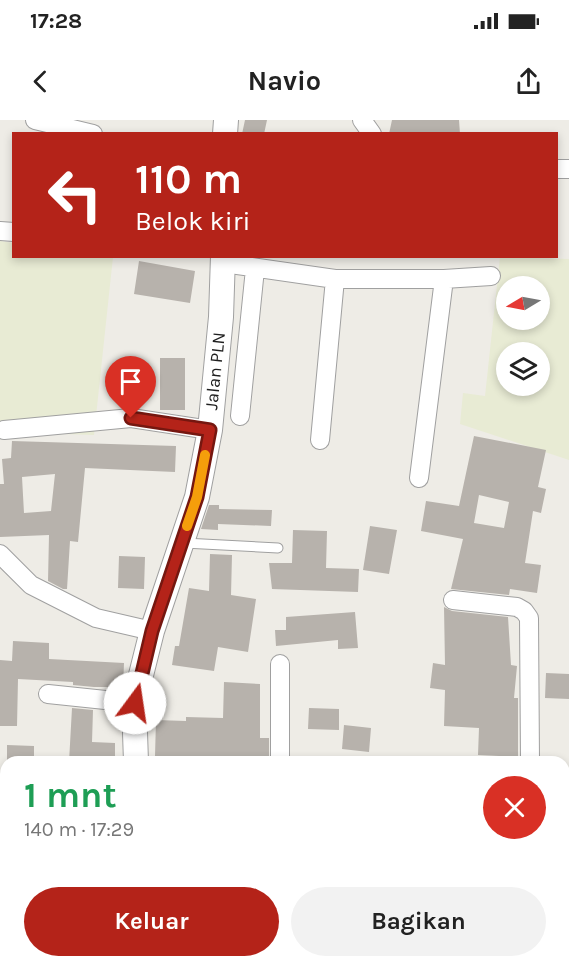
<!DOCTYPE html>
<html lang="id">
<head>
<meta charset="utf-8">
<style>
	:root { --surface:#fff; --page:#f2f2f2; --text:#222; --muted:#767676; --accent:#b42319 }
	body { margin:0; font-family:Karla,sans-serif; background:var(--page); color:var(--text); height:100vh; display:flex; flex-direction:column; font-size:22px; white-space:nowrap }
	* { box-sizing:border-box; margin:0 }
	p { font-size:20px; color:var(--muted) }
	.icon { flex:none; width:33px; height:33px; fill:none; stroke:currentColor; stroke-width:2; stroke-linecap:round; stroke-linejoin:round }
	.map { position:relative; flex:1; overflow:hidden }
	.details { position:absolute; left:0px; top:636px; width:570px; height:212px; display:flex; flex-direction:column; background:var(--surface); border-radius:18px 18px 0 0; box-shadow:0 3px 9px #0003 }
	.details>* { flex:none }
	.banner { position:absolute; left:12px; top:12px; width:546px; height:126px; border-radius:0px; box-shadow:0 3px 9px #0003; background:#b42319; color:#fff; overflow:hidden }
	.needle { width:39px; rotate:260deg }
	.controls { position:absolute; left:496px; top:156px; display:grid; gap:12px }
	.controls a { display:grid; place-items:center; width:54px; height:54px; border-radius:50%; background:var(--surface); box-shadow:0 3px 9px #0003; font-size:30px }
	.pin { position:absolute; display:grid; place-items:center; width:51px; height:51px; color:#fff; margin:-62px -26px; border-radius:50% 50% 50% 0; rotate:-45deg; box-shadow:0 0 6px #0007 }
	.pin .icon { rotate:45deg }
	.me { position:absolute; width:66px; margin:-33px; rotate:14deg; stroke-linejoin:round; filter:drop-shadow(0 0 4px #0008) }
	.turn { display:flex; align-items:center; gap:21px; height:126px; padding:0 24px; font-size:27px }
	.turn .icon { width:78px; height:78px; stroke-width:2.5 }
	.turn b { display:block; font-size:42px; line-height:51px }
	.round { display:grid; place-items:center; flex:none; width:63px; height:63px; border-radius:32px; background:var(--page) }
	.overview { display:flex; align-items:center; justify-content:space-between; height:102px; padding:0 24px }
	h1 { font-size:36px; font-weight:700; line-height:45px; color:#1e9e55 }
	.action { display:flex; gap:12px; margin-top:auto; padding:12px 24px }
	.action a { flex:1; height:69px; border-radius:36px; background:var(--accent); color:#fff; font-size:24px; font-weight:700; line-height:69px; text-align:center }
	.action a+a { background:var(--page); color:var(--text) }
	.status { display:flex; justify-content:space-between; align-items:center; height:42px; padding:0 30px; background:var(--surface); direction:ltr }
	.status svg { height:16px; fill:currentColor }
	header { display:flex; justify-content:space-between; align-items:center; height:78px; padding:0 24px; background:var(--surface); font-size:27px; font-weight:700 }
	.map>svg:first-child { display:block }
</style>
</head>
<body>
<div class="status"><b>17:28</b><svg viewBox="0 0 49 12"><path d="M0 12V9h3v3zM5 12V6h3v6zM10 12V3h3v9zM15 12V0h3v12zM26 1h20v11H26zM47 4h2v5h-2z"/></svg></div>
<header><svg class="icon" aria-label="back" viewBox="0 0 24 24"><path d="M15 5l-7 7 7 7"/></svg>Navio<svg class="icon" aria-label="share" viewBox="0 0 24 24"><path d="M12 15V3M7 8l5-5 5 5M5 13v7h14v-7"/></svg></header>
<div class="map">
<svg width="569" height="847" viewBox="0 0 569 847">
	<rect width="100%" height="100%" fill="#eeece6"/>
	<path fill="#e8ebd4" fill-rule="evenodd" d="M0,121L13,123L14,136L113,137L94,315L0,312Z
		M500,137L569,139V340L460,304L463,273L485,276ZM507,166H540V200H507ZM507,232H540V266H507Z"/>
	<path fill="#b7b2ac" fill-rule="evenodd" d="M245,0H267L264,14H242Z
		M392,0H459L460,14H389Z
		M139,141L195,151L190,183L134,174Z
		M160,238H185V290H160Z
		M474,316L546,330L538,367L546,369L541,393L533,391L525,443L541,445L537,473L510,469L509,475L451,469L463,419L421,411L426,381L459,386ZM479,375L509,382L504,408L474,403Z
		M12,321L176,326L175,352L85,348L78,422L70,421L67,469H63L48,461L49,415L0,417V364H4L2,339L11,338ZM55,354L51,391L24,393L22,357Z
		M209,385H219V389L272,390L271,406L218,404V410L201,409Z
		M370,406L397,410L389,454L363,450Z
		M293,410L327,411L326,448L359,449L358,472L272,469L269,443H292Z
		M210,434L232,435L231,475L256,479L248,532L218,527L214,551L172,545L175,526H179L189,468L209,471Z
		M119,436L145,437L144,469L118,468Z
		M444,487L452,491L508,497L511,545L517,546L514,578H518V637L478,635L479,608L444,606L445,570L430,568L433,543L445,545Z
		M355,492L358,528L338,529V520L276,526L275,510H286V497Z
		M13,521L49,523V539L124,543L123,567H94L73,565V562L18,559L17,606H0V540L12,541Z
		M546,553L569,554V579L545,578Z
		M224,562L260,564V618H269V642L185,640V637L155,636L156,600L186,601V597L223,598Z
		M72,588L93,590L92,622L115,623V642H69Z
		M309,588L339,589V610L308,609Z
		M344,605L371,608L369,632L342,629Z
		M7,625L34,626V642H7Z"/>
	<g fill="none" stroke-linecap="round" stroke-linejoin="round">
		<g stroke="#a0a0a0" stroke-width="11">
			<path id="service" d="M184,423L278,428"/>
		</g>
		<g stroke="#a0a0a0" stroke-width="20">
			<path id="minor" d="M35,0L93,14
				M362,0L372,14
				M556,49H569
				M0,111L14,112
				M223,143L335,159H444L419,358
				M444,159L491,156
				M240,296L255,149
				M4,310L131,298L210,310
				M320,320L335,159
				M0,434L31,465L96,498L152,511
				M453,480L517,487L524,491L529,498L530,642
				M280,544V642
				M48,574L134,583
				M564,681L569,682
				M0,802H6
				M338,842L339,847
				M449,842L468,847"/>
		</g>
		<g stroke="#a0a0a0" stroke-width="26">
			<path id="tertiary" d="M225,14L226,0
				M136,642L134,583L152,511L197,377L210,310L221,197L223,136
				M159,847V842"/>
		</g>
		<use href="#service" stroke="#fff" stroke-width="9"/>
		<use href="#minor" stroke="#fff" stroke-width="18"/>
		<use href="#tertiary" stroke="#fff" stroke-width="24"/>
	</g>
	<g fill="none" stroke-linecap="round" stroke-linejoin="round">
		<g stroke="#751710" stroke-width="15">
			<path id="route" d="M131,298L210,310L197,377L152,511L135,583"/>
		</g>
		<use href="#route" stroke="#b42319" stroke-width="10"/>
		<path stroke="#f59e0b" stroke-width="10" d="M187,406L197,377L205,335"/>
	</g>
	<g text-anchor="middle" stroke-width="5" stroke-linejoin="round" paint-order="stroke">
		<g font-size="18" fill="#1f1f1f" stroke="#fff">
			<text transform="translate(215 251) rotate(-84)" y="6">Jalan PLN</text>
		</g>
	</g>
</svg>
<div class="controls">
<a><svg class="needle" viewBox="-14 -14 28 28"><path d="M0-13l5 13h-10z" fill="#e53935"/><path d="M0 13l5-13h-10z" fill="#767676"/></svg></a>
<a><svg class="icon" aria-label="layers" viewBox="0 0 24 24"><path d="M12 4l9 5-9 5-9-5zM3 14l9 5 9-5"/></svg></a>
</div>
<div class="pin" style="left:131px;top:298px;background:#d93025"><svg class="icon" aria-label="arrive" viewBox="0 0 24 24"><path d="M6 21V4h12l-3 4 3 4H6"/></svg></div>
<svg class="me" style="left:135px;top:583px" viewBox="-20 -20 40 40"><circle r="19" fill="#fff"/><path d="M0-13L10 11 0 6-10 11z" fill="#b42319"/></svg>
<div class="banner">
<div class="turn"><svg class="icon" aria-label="left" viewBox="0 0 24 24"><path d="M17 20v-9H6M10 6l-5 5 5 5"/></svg><div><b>110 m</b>Belok kiri</div></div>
</div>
<section class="details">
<div class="overview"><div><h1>1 mnt</h1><p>140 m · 17:29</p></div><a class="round" style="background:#d93025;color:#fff"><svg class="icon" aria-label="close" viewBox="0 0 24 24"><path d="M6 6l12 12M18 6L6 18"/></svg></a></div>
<div class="action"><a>Keluar</a><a>Bagikan</a></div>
</section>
</div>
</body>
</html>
